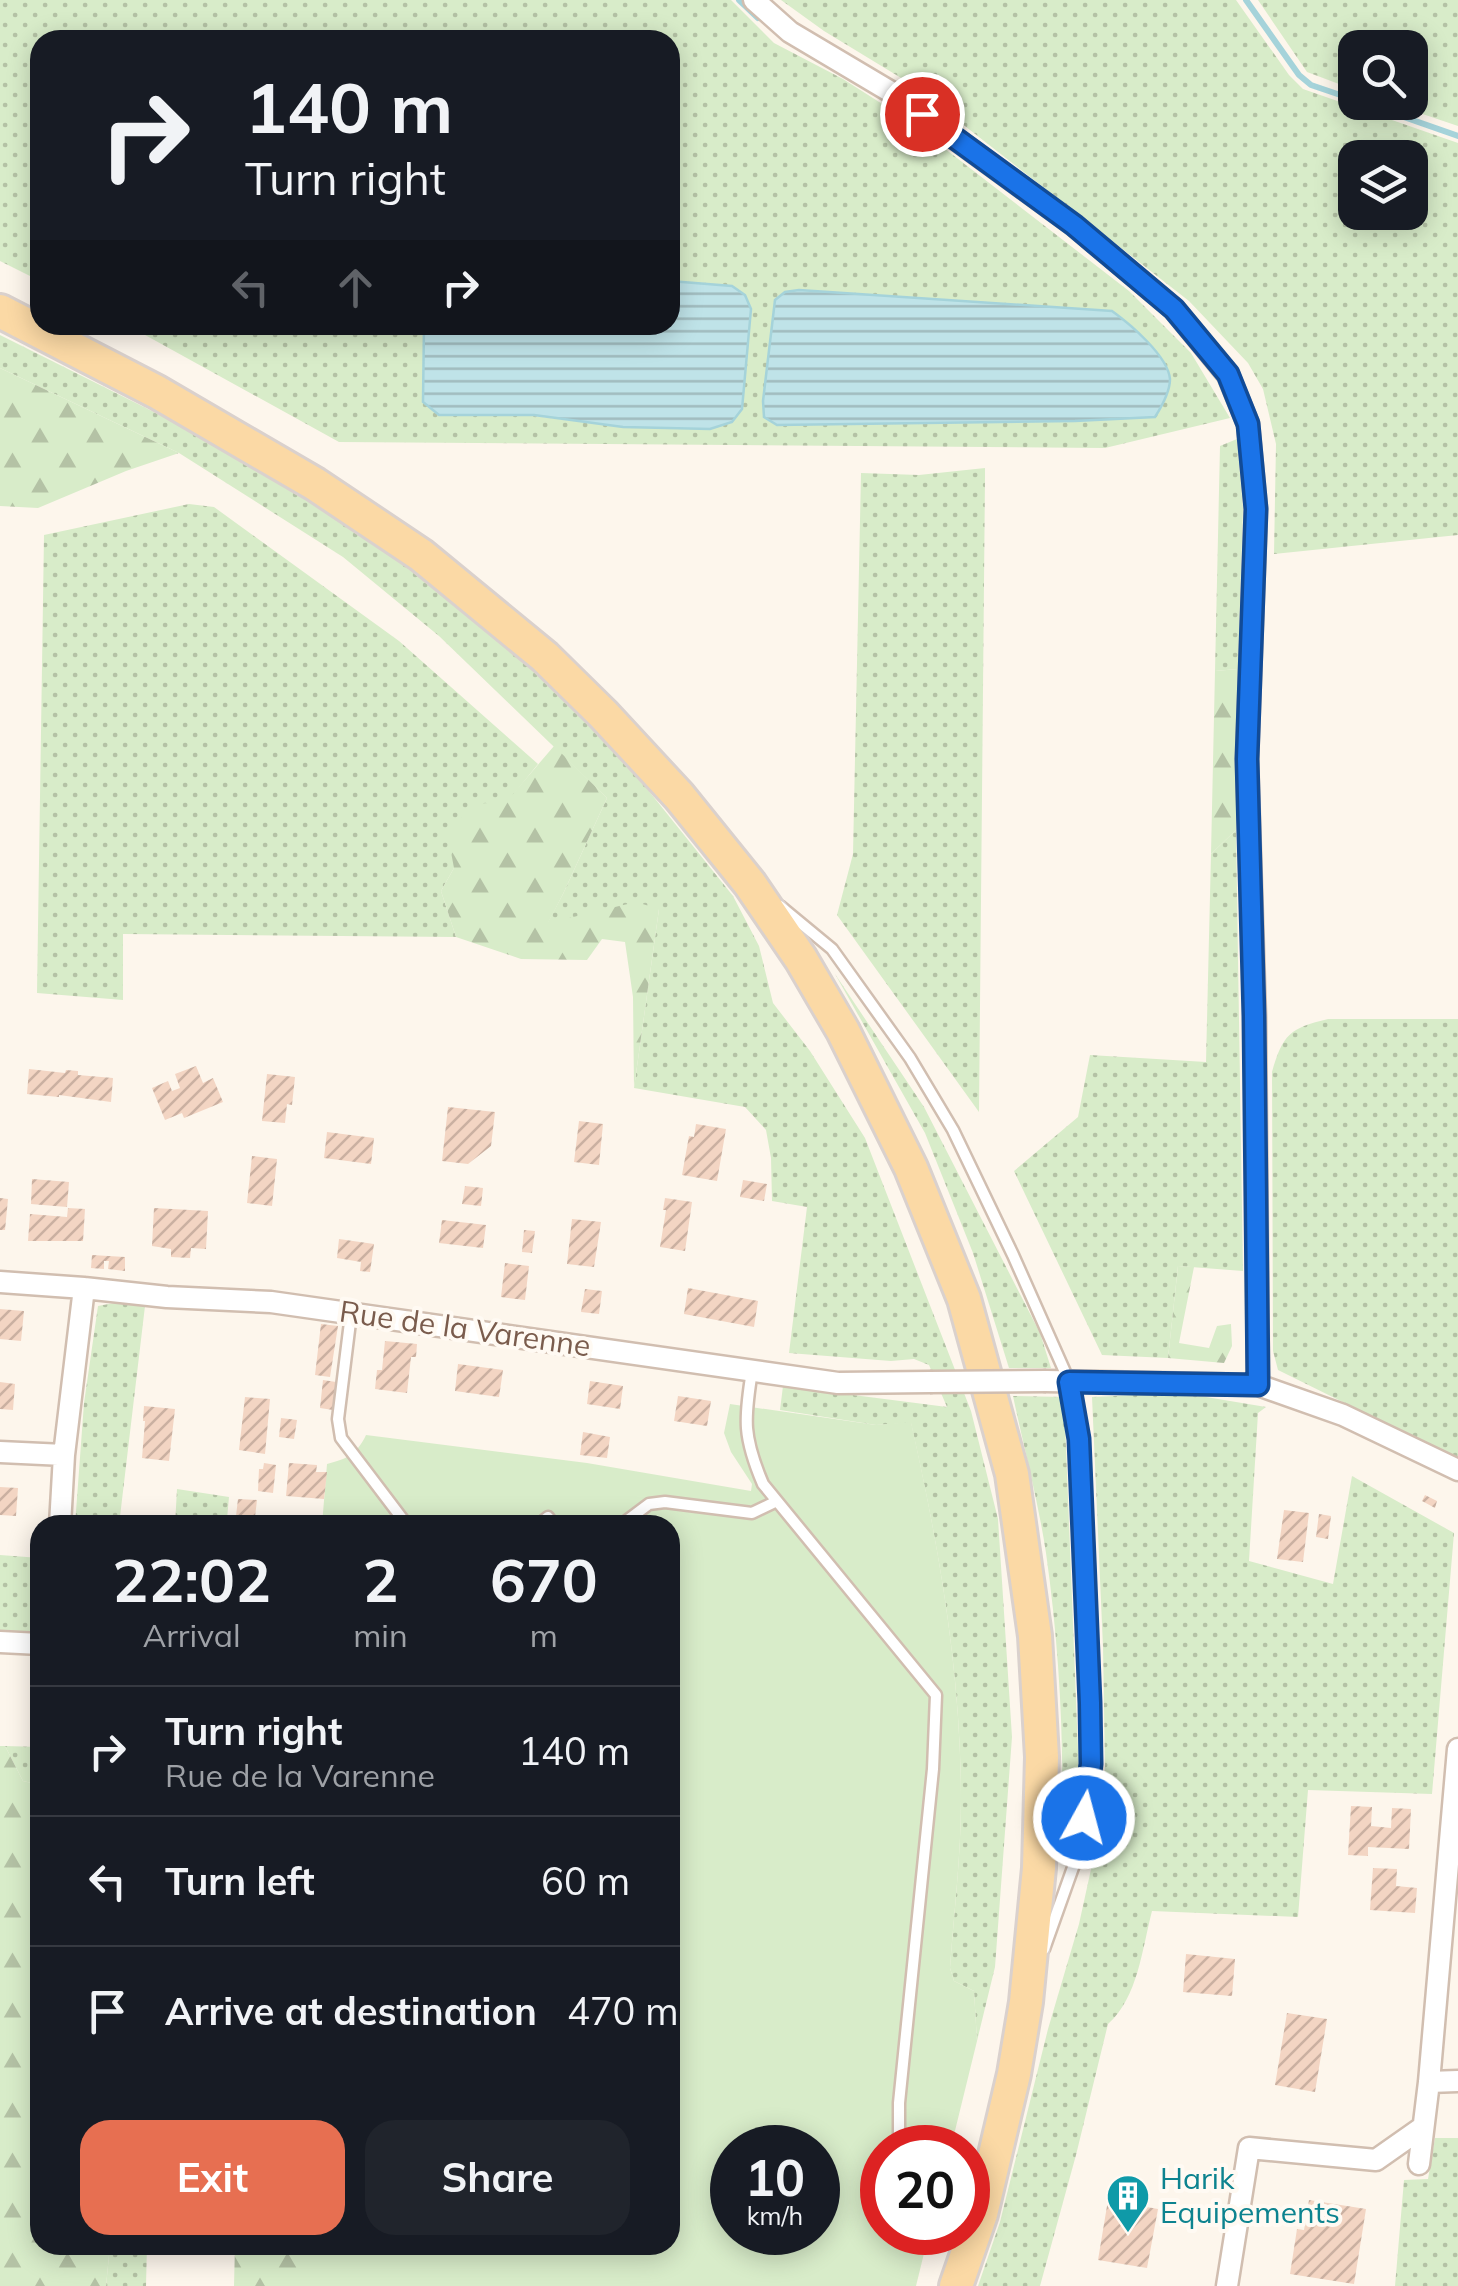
<!DOCTYPE html>
<html lang="en">
<head>
<meta charset="utf-8">
<style>
	:root { --surface:#171b24; --page:#20242c; --text:#f1f3f6; --muted:#9ea1a6; --line:#363941; --accent:#e76f51 }
	body { margin:0; font-family:Mulish,sans-serif; background:var(--page); color:var(--text); height:100vh; display:flex; flex-direction:column; font-size:38px; white-space:nowrap }
	* { box-sizing:border-box; margin:0 }
	p { font-size:32px; color:var(--muted) }
	.icon { flex:none; width:55px; height:55px; fill:none; stroke:currentColor; stroke-width:2; stroke-linecap:round; stroke-linejoin:round }
	.map { position:relative; flex:1; overflow:hidden }
	.details { position:absolute; left:30px; top:1515px; width:650px; height:740px; display:flex; flex-direction:column; background:var(--surface); border-radius:30px; box-shadow:0 5px 25px #0003 }
	.details>* { flex:none }
	.top-card { position:absolute; left:30px; top:30px; width:650px; height:305px; border-radius:30px; box-shadow:0 5px 25px #0003; background:#171b24; color:var(--text); overflow:hidden }
	.controls { position:absolute; left:1338px; top:30px; display:grid; gap:20px }
	.controls a { display:grid; place-items:center; width:90px; height:90px; border-radius:20px; background:var(--surface); box-shadow:0 5px 25px #0003; font-size:50px }
	.speed { position:absolute; left:710px; top:2125px; display:flex; gap:20px; font-size:50px; font-weight:700; text-align:center }
	.speed>* { display:grid; place-content:center; width:130px; height:130px; border-radius:50%; background:var(--surface); box-shadow:0 5px 25px #0003; line-height:1 }
	.speed small { font-size:25px; font-weight:400 }
	.speed .limit { border:15px solid #d22; background:#fff; color:#111 }
	.pin { position:absolute; display:grid; place-items:center; width:85px; height:85px; color:#fff; margin:-42px; border:5px solid #fff; border-radius:50%; box-shadow:0 2px 10px #0007 }
	.me { position:absolute; width:110px; margin:-55px; rotate:7deg; stroke-linejoin:round; filter:drop-shadow(0 0 8px #0008) }
	.turn { display:flex; align-items:center; gap:35px; height:210px; padding:0 50px; font-size:45px }
	.turn .icon { width:130px; height:130px; stroke-width:2.5 }
	.turn b { display:block; font-size:70px; line-height:85px }
	.lanes { display:flex; align-items:center; height:95px; padding:0 50px; background:#0003; justify-content:center; gap:50px; direction:ltr }
	.lanes .off { opacity:.35 }
	.eta { display:flex; justify-content:space-evenly; align-items:center; height:170px; text-align:center }
	.eta b { font-size:60px; font-weight:700; line-height:70px }
	.primary-button { display:flex; gap:20px; margin-top:auto; padding:20px 50px }
	.primary-button a { flex:1; height:115px; border-radius:30px; background:var(--accent); color:#fff; font-size:40px; font-weight:700; line-height:115px; text-align:center }
	.primary-button a+a { background:var(--page); color:var(--text) }
	ul { padding:0; list-style:none }
	li { display:flex; align-items:center; gap:30px; height:130px; padding:0 50px; border-top:2px solid var(--line) }
	li div { flex:1 }
	li b { display:block; font-size:38px }
	li em { font-style:normal }
	.map>svg:first-child { display:block }
</style>
</head>
<body>
<div class="map">
<svg width="1458" height="2286" viewBox="0 0 1458 2286">
	<defs>
		<pattern id="grass-dots" width="8" height="8" patternUnits="userSpaceOnUse" patternTransform="scale(2.5)"><rect width="8" height="8" fill="#d8ecc9"/><path d="M2 2h.1M6 6h.1" fill="none" stroke="#b4c2a5" stroke-width="1.8" stroke-linecap="round"/></pattern>
		<pattern id="forest-firs" width="22" height="20" patternUnits="userSpaceOnUse" patternTransform="scale(2.5)"><rect width="22" height="20" fill="#d8ecc9"/><path d="M5 1l3.5 6h-7zM16 11l3.5 6h-7z" fill="#b4c2a5"/></pattern>
		<pattern id="water-rules" width="6" height="5" patternUnits="userSpaceOnUse" patternTransform="scale(2.5)"><rect width="6" height="5" fill="#bfe3e8"/><path d="M0 2.5h6" fill="none" stroke="#a0bbbe"/></pattern>
		<pattern id="building-hatch" width="6" height="6" patternUnits="userSpaceOnUse" patternTransform="scale(2.5)"><rect width="6" height="6" fill="#f3d5c3"/><path d="M-1 1l2-2M0 6l6-6M5 7l2-2" fill="none" stroke="#cab0a1"/></pattern>
	</defs>
	<rect width="100%" height="100%" fill="#fdf6ec"/>
	<path fill="url(#grass-dots)" fill-rule="evenodd" d="M0,0H731L774,43L843,79L909,121L1129,291L1191,353L1230,418L1105,448L339,442L127,325H424L423,402L623,427L710,429L732,422L742,409L751,309L732,286L670,281V40H40V281L0,261ZM1130,324C1158,355 1187,374 1155,417L1075,421L777,425Z
		M781,0H1236L1289,75L1303,89L1458,143V535L1274,554L1276,444L1263,389L1248,363L1189,301L911,84L824,31ZM1355,158H1410V212H1355Z
		M1258,0H1458V126L1390,103L1410,102V48H1355V90L1307,72Z
		M0,335L174,422L375,541L537,674L624,760L733,896L759,946L773,1003L810,1051L865,1138L971,1411L998,1519L1012,1737L995,1967L977,2041L974,1991L954,1981L950,1968C954,1912 961,1856 961,1800C961,1672 939,1547 911,1423L876,1425L780,1410L783,1386L947,1407L929,1365L914,1359L891,1361L789,1353L807,1207L772,1201L771,1158L766,1130L745,1107L634,1088L659,909L547,924L563,894L607,798L439,636L343,557L179,453L0,368Z
		M1237,439L1243,508L1238,669L1215,671L1220,446Z
		M985,468V477L979,1112L837,915L853,854L861,473L919,475Z
		M189,504L214,507L399,641L538,764L454,868L441,891L456,937L123,934V1000L37,993L44,535Z
		M1236,830L1243,1271L1178,1266L1168,1358L1102,1355L1014,1171L1078,1117L1090,1055L1206,1062L1211,854Z
		M835,974L924,1107L1040,1333L1051,1368H1009L973,1253L925,1133Z
		M1328,1019H1458V1459L1278,1370L1273,1351L1272,1072C1283,1034 1290,1028 1328,1019Z
		M114,1303L145,1306L119,1525H75L84,1403L98,1306Z
		M1182,1393L1266,1407L1258,1413L1249,1561L1333,1584L1352,1476L1454,1533L1432,1794L1308,1790L1298,1917L1152,1911C1142,1949 1138,1997 1108,2024L1076,2155L1040,2286H978L1000,2222L1048,2029L1079,1924L1095,1851L1105,1769L1103,1647L1092,1397Z
		M1013,1396L1064,1397L1079,1776L1061,1850C1065,1751 1060,1652 1046,1553C1038,1500 1024,1448 1013,1396Z
		M177,1489L229,1497L227,1519L259,1525H175Z
		M0,1555L40,1558V1628L23,1634L0,1633Z
		M5,1746L40,1747V1785L23,1781Z
		M1435,2138H1458V2286H1395L1404,2180L1428,2179Z
		M110,2245H147L146,2286H106Z"/>
	<path fill="url(#forest-firs)" d="M0,368L179,453L126,471L38,508L0,506Z
		M1238,669L1236,830L1211,854L1215,671Z
		M554,746L607,798L563,894L548,923L636,902L659,909L634,1088L633,997L625,942L602,939L587,960L521,959L456,937L441,891L454,868L448,836L471,804L506,802Z
		M1178,1266L1194,1267L1179,1343L1209,1348L1217,1326L1231,1324L1232,1346L1224,1363L1168,1358Z
		M0,1746H5L23,1781L40,1785V2245H110L106,2286H0Z
		M235,2245H301V2286H234Z"/>
	<path fill="#d8ecc9" fill-rule="evenodd" d="M730,1404L876,1425L911,1422C939,1547 961,1672 961,1800C961,1856 954,1912 950,1968L954,1981L974,1991L977,2041L951,2147L882,2148V2232L929,2233L916,2286H301V2245H670V1525H322L327,1464C347,1459 357,1454 366,1435L587,1463L751,1491L752,1484L731,1452L724,1433ZM732,2148H818V2232H732Z"/>
	<path fill="url(#water-rules)" stroke="#a5d3da" stroke-width="2.5" d="M670,281L732,286L745,295L751,309L742,409L732,422L710,429L623,427L534,415H439L423,402L424,325H670Z
		M799,290L1112,311C1130,324 1168,356 1170,379C1170,392 1162,406 1155,417L1075,421L777,425L764,417L763,401L775,300L785,292Z"/>
	<g fill="none" stroke-linecap="round" stroke-linejoin="round">
		<path stroke="#a5d3da" stroke-width="6" d="M739,0L758,18
			M1246,0L1299,75L1311,85L1355,100
			M1361,102L1458,136"/>
	</g>
	<path fill="url(#building-hatch)" d="M196,1066L203,1083L213,1078L223,1102L184,1118L182,1113L165,1120L152,1088L168,1081L172,1091L180,1088L175,1074Z
		M29,1069L65,1073L66,1070L78,1071V1075L113,1078L111,1102L59,1095V1097L27,1094Z
		M267,1074L295,1077L292,1105L287,1104L285,1123L262,1121Z
		M448,1107L495,1112L491,1146L468,1164L442,1161Z
		M579,1121L603,1124L599,1165L574,1162Z
		M696,1124L726,1129L717,1181L682,1175L689,1136L694,1137Z
		M327,1132L374,1138L371,1164L324,1158Z
		M252,1156L277,1159L272,1206L247,1203Z
		M32,1179L69,1182L67,1207L31,1204Z
		M743,1180L767,1184L764,1201L740,1197Z
		M465,1186L483,1188L481,1206L462,1204Z
		M0,1198L8,1199L5,1230H0Z
		M665,1198L692,1202L685,1251L660,1247L666,1210H663Z
		M68,1208L85,1209L83,1241H28L30,1214L67,1217Z
		M154,1208L208,1211L206,1249L191,1248L190,1258L171,1257V1249L152,1246Z
		M572,1219L601,1222L594,1267L567,1264Z
		M442,1220L486,1225L483,1248L439,1243Z
		M524,1230L535,1231L532,1253L522,1252Z
		M339,1239L374,1244L370,1272L360,1271L361,1262L337,1258Z
		M92,1255L125,1257V1271L108,1269L109,1261H104V1269L91,1268Z
		M505,1263L529,1266L525,1300L501,1297Z
		M688,1288L758,1301L754,1327L684,1314Z
		M585,1289L602,1291L599,1314L581,1312Z
		M0,1309L24,1311L21,1341L0,1339Z
		M321,1324L338,1326L330,1377L315,1375Z
		M385,1341L417,1344L416,1357H411L407,1393L375,1389L377,1370H382Z
		M458,1364L503,1370L499,1397L455,1391Z
		M323,1380L336,1382L333,1410L320,1408Z
		M590,1381L623,1386L620,1409L587,1404Z
		M0,1382L15,1384L13,1410L0,1409Z
		M678,1396L711,1401L707,1426L674,1421Z
		M245,1397L270,1399L265,1454L239,1450Z
		M144,1406L175,1409L169,1461L142,1458L145,1421H143Z
		M281,1418L297,1420L294,1439L279,1437Z
		M583,1432L610,1437L607,1458L580,1455Z
		M264,1463L276,1465L273,1493L258,1491L259,1469H263Z
		M289,1463L317,1465L316,1472H327L324,1499L286,1496Z
		M0,1487L18,1488L16,1516L0,1515Z
		M1425,1495L1437,1501L1435,1508L1422,1501Z
		M238,1499L257,1500L255,1517L236,1516Z
		M1284,1510L1309,1513L1303,1562L1277,1559Z
		M1319,1514L1331,1516L1328,1539L1316,1537Z
		M1351,1806L1372,1807L1371,1826L1391,1828L1392,1808L1411,1809L1409,1849L1368,1847V1856L1348,1855Z
		M1373,1868L1397,1869L1396,1886L1417,1888L1415,1913L1370,1910Z
		M1186,1954L1235,1959L1232,1996L1183,1992Z
		M1287,2013L1327,2019L1315,2092L1275,2085Z
		M1108,2200L1158,2209L1147,2268L1098,2260Z
		M1309,2200L1366,2209L1354,2284L1290,2274L1297,2229L1304,2230Z"/>
	<g fill="none" stroke-linecap="round" stroke-linejoin="round">
		<g stroke="#d1beb0" stroke-width="15">
			<path id="lane" d="M780,906L832,949L910,1058L953,1130L1013,1255L1069,1381L1079,1439L1091,1764L1081,1845L1044,1949
				M351,1314L338,1419L341,1438L407,1525
				M752,1371C744,1420 743,1437 763,1484L936,1695L933,1769L899,2103V2148
				M538,1525L548,1517L554,1525
				M621,1525L649,1504L665,1502L752,1513L777,1501"/>
		</g>
		<g stroke="#d1beb0" stroke-width="25">
			<path id="street" d="M754,0L790,32L891,92L1074,225L1174,309L1228,375L1248,424L1256,509L1247,759L1255,1017L1258,1385
				M0,1282L84,1288L167,1297L271,1302L838,1383L930,1382
				M1046,1381L1258,1385L1343,1415L1458,1470
				M0,1452L64,1455
				M60,1525L64,1455L84,1288
				M0,1642L40,1644
				M1429,2082L1458,2081
				M1419,2164L1429,2082L1458,1749
				M1227,2286L1249,2148L1376,2160L1423,2127"/>
		</g>
		<g stroke="#dad1cd" stroke-width="38">
			<path id="primary" d="M0,311L157,392L315,484L421,555L545,657L603,714L679,796L750,884L801,959L843,1031L911,1168L964,1299L1012,1474L1035,1636L1042,1757L1039,1868L1026,2002L1014,2074L981,2214L956,2286"/>
		</g>
		<use href="#lane" stroke="#fff" stroke-width="10"/>
		<use href="#street" stroke="#fff" stroke-width="20"/>
		<use href="#primary" stroke="#fbd9a5" stroke-width="32"/>
		<g stroke="#d1beb0" stroke-width="25" stroke-linecap="butt">
			<path id="street-bridge" d="M930,1382L1046,1381"/>
		</g>
		<use href="#street-bridge" stroke="#fff" stroke-width="20"/>
	</g>
	<g fill="none" stroke-linecap="round" stroke-linejoin="round">
		<g stroke="#114b97" stroke-width="25">
			<path id="route" d="M922,114L1074,225L1174,309L1228,374L1248,424L1256,509L1247,759L1254,1016L1258,1385L1069,1382L1079,1439L1090,1703L1091,1764L1084,1818"/>
		</g>
		<use href="#route" stroke="#1a73e8" stroke-width="18"/>
	</g>
	<defs>
		<g id="building-pin" transform="scale(2.25)"><path d="M0 17L-7.5 6A9.5 9.5 0 1 1 7.5 6Z" fill="#0f9aa8" stroke="#fffaf3"/><path d="M-4-6H4V6H1V3H-1V6H-4ZM-2.5-4.3h1.7v1.8h-1.7ZM.8-4.3h1.7v1.8H.8ZM-2.5-1h1.7V.8h-1.7ZM.8-1h1.7V.8H.8Z" fill="#fff"/></g>
	</defs>
	<g fill-rule="evenodd">
		<use href="#building-pin" x="1128" y="2196"/>
	</g>
	<g text-anchor="middle" stroke-width="8" stroke-linejoin="round" paint-order="stroke">
		<g font-size="30" fill="#7a5c4d" stroke="#fffaf3">
			<text transform="translate(465 1329) rotate(8)" y="10">Rue de la Varenne</text>
		</g>
		<g font-size="30" fill="#0d838f" stroke="#fffaf3" text-anchor="start">
			<text x="1160" y="2189">Harik<tspan x="1160" dy="34">Equipements</tspan></text>
		</g>
	</g>
</svg>
<div class="controls">
<a><svg class="icon" aria-label="search" viewBox="0 0 24 24"><circle cx="10" cy="10" r="6"/><path d="M15 15l6 6"/></svg></a>
<a><svg class="icon" aria-label="layers" viewBox="0 0 24 24"><path d="M12 4l9 5-9 5-9-5zM3 14l9 5 9-5"/></svg></a>
</div>
<div class="speed"><div>10<small>km/h</small></div><div class="limit">20</div></div>
<div class="pin" style="left:922px;top:114px;background:#d93025"><svg class="icon" aria-label="arrive" viewBox="0 0 24 24"><path d="M6 21V4h12l-3 4 3 4H6"/></svg></div>
<svg class="me" style="left:1084px;top:1818px" viewBox="-20 -20 40 40"><circle r="17" fill="#1a73e8" stroke="#fff" stroke-width="3"/><path d="M0-11L8 9 0 5-8 9z" fill="#fff"/></svg>
<div class="top-card">
<div class="turn"><svg class="icon" aria-label="right" viewBox="0 0 24 24"><path d="M7 20v-9h11M14 6l5 5-5 5"/></svg><div><b>140 m</b>Turn right</div></div>
<div class="lanes"><svg class="icon off" aria-label="left" viewBox="0 0 24 24"><path d="M17 20v-9H6M10 6l-5 5 5 5"/></svg><svg class="icon off" aria-label="ahead" viewBox="0 0 24 24"><path d="M12 20V5M6 11l6-6 6 6"/></svg><svg class="icon" aria-label="right" viewBox="0 0 24 24"><path d="M7 20v-9h11M14 6l5 5-5 5"/></svg></div>
</div>
<section class="details">
<div class="eta">
<div><b>22:02</b><p>Arrival</p></div>
<div><b>2</b><p>min</p></div>
<div><b>670</b><p>m</p></div>
</div>
<ul>
<li><svg class="icon" aria-label="right" viewBox="0 0 24 24"><path d="M7 20v-9h11M14 6l5 5-5 5"/></svg><div><b>Turn right</b><p>Rue de la Varenne</p></div><em>140 m</em></li>
<li><svg class="icon" aria-label="left" viewBox="0 0 24 24"><path d="M17 20v-9H6M10 6l-5 5 5 5"/></svg><div><b>Turn left</b></div><em>60 m</em></li>
<li><svg class="icon" aria-label="arrive" viewBox="0 0 24 24"><path d="M6 21V4h12l-3 4 3 4H6"/></svg><div><b>Arrive at destination</b></div><em>470 m</em></li>
</ul>
<div class="primary-button"><a>Exit</a><a>Share</a></div>
</section>
</div>
</body>
</html>
